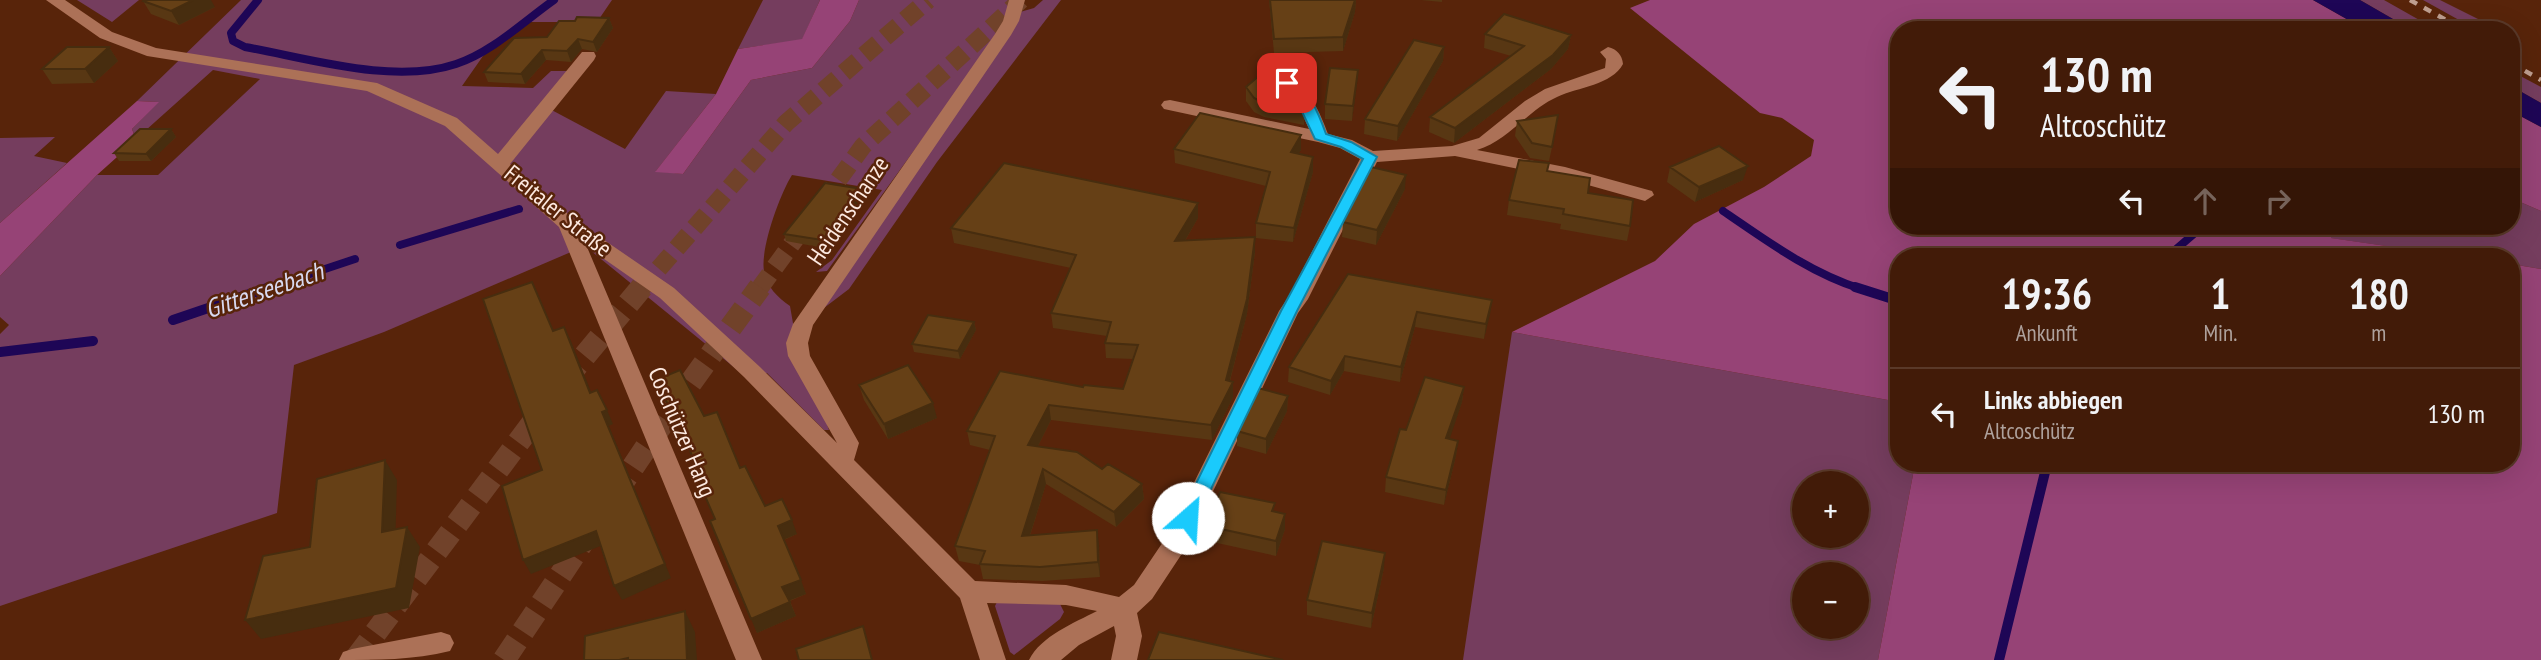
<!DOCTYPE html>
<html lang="de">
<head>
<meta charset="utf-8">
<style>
	:root { --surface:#421b08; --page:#492412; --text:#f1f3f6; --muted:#aea19c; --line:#5a3929 }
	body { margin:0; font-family:"PT Sans Narrow",sans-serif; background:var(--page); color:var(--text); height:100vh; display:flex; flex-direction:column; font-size:26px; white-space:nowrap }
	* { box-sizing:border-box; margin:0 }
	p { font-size:23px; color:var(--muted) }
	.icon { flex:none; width:38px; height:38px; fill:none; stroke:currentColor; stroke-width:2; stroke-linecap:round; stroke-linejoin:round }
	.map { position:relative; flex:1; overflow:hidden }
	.sheet { position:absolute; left:1890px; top:248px; width:630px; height:224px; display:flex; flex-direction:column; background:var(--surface); border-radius:28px; box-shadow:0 7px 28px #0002,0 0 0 2px var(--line) }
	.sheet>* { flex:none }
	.banner { position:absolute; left:1890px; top:21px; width:630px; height:214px; border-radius:28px; box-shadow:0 7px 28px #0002,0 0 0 2px var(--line); background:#421b08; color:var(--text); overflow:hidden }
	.controls { position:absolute; left:1792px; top:471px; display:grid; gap:14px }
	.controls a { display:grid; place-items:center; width:77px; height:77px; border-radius:50%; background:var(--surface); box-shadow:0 7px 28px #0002,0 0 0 2px var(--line); font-size:35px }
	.pin { position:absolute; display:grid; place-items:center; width:60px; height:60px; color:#fff; margin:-30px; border-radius:14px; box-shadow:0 4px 10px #0006 }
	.me { position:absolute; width:77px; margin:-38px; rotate:26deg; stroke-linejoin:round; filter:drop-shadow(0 0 5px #0008) }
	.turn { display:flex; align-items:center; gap:24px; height:147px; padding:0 35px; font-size:32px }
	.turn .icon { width:91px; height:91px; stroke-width:2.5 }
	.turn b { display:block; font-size:49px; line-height:60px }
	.lanes { display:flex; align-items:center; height:66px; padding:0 35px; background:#0003; justify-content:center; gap:35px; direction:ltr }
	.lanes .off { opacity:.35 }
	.eta { display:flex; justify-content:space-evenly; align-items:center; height:119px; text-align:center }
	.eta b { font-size:42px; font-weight:700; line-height:49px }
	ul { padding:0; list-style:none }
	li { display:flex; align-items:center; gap:21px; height:91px; padding:0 35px; border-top:2px solid var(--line) }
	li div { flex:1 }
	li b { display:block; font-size:26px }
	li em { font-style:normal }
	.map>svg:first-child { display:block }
</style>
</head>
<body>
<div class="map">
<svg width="2541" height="660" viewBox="0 0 2541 660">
	<rect width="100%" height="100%" fill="#58240a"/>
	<path fill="#753d5e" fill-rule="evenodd" d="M77,0H139L112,22Z
		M241,0H612L597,22H528L483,56L462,86L533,88L551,71H576L546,107L625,149L666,91L716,94L656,171L683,174L751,80L812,68L850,21L859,0H1011L1001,30L827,271L816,272L832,260L882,190L792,175C780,194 760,249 764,271C766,286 778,298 790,306L794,329L829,430H824L767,373L751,381L585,246L384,332L294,365L277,513L0,606V334L9,325L0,317V276L97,175H158L260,79L213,70L136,139L132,129L158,102L137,101Z
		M763,0H820L802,40L738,49Z
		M1043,0H1061L937,162L849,289L816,314L1020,12L1034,8Z
		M2360,0H2384L2437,30H2412Z
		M2423,0H2440L2500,30H2477Z
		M2511,71L2541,87V103L2511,86Z
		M55,137L34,156L67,163L0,223V138Z
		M2511,198L2541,211V269L2511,264V257H2463L2330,238L2331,226H2511Z
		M1512,332L1899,402V464H1915L1878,660H1463ZM1804,483H1857V536H1804ZM1804,574H1857V626H1804Z
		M997,602L1060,604L1064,612L1060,619L1014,655L1010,652L995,606Z"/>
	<path fill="#964376" d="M820,0H859L850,21L812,68L751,80L683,174L655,172L716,94L738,49L802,39Z
		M1650,0H2313L2366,30H1899V226H2331V238L2463,257H1899V402L1512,332L1655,261L1694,224L1764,187L1811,156L1814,140L1782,118L1760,113L1630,8Z
		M137,101L159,102L132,129L136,140L97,175L0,276V223Z
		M2511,111L2541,127V211L2511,198Z
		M2511,264L2541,269V660H1878L1915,464H2511Z"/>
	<path fill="#1e0656" d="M2313,0H2360L2412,30H2366Z
		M2511,86L2541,103V127L2511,111Z"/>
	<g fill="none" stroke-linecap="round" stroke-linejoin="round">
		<path stroke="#1e0656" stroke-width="8" d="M258,0L231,33L233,41L245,47C307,58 394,85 456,64C492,52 523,22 554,0
			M1723,211C1767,241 1810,273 1861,289
			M400,245L519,209
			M2167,257L2203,226
			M265,289L355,259"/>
		<path stroke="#1e0656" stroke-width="10" d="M1855,287L1899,301
			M173,320L270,287
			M0,352L93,341
			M1999,660L2047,464"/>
		<path stroke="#71422a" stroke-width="18" stroke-dasharray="18 9" stroke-linecap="butt" d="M641,289L786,123L928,0
			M759,289L863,146L1021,0"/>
		<path stroke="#71422a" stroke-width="23" stroke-dasharray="23 11" stroke-linecap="butt" d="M563,382L642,287
			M614,495L681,396L760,287
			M355,660L544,408
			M504,660L588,534"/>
		<path fill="#ac7157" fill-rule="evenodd" d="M46,0H65L112,32L156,48L377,83L457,118L498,154L582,52H594L596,56L594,60L510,164L575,220L674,288L760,367L837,443L788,356L786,343L793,324L995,34L1003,21L1009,0H1025L1019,21L1011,35L813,325L808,343L810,356L859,443L854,460L975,581L1066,585L1119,597L1134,585L1169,533L1279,311L1289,296L1360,159L1340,148L1318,142L1164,109L1161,105L1164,101L1170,100L1309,129L1299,107L1278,83L1287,78C1308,83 1321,115 1328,134L1352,140L1373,151L1452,146L1479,138L1525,101L1545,89L1605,68L1606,59L1600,52L1608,47C1617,49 1622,55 1623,64C1612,85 1578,87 1557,97C1528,110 1508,141 1477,150L1565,167L1652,191L1654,195L1645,201L1563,178L1455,156L1377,162L1308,299L1298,313L1187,546L1152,599L1137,613L1142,636L1137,660H1111L1116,636L1114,626L1079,645L1061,660H1029C1041,636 1074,623 1097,611L1066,605L987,603L1006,660H980L960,598L744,377L660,298L587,247L762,660H736L559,227L445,126L367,91L147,56L100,38Z
			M441,632L450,635L454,643L450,651C414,660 376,660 339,660L343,652L352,649Z"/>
		<path stroke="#bf9f90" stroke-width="4.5" stroke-dasharray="8 8" stroke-linecap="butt" d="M2410,0L2464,30
			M2511,63L2541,80"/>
	</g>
	<path fill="#583713" d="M1269,0H1356L1355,12L1343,51L1274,53Z
		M1421,0H1442V2Z
		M143,1L215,7L179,25L151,14Z
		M609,18L613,28L597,52L582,49L571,62L546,60L525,84L488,82L484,72L547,37L575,21Z
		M1485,34L1571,35L1568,49L1551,69L1454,143L1429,132L1430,117L1511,56L1484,48Z
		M109,47L118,61L94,83L52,84L42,69Z
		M1444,47L1443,61L1397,141L1364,134L1365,119Z
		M1358,70L1352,121L1325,119V104Z
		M1246,87L1305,111L1304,125L1264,117L1254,112L1246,101Z
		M1517,121L1556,129L1549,161L1530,158L1515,136Z
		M171,129L176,137L151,161H119L114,153Z
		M1301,135V150L1298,154L1313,172L1293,242L1256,238V223L1266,186L1175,163L1174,149Z
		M1670,167L1743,180L1695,202L1667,182Z
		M1547,171L1588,193L1630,226L1627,241L1560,229L1561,224L1507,215L1509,200Z
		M1405,189L1376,245L1342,237L1343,222Z
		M863,197L824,248L786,241L784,234Z
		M1198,203V218L1185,241L1255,252L1247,314L1230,381L1233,382V397L1212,440L1051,420L1038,446L1142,484L1144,499L1116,527L1046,484L1030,536L1099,545L1100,577L1042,581L983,579L980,565L959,561L955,546L990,450L970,445L967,431L1083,387L1123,389L1133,359L1106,358L1105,343L1107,336L1053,328L1051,313L1071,268L954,243L951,228Z
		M1348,274L1492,300L1484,339L1415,327L1400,382L1344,371L1330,395L1288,382L1289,367Z
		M974,322L976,330L960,359L914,352L912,344Z
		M656,380L704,416L765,506L797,534L784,540L806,594L790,601L796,616L757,633L682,429L672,416Z
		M859,385L937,418L888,439L864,400Z
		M1464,387L1462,402L1449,439L1458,441L1456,456L1444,505L1385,492L1386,477L1406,430Z
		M1288,396L1287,411L1266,454L1237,446V431Z
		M1275,512L1285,529L1276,556L1208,541L1207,526Z
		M1384,568L1371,628L1307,615V600Z"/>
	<path fill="#472d0f" d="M193,0H211L215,7L179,25L171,11Z
		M1356,0L1355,12L1343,51V37Z
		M609,18L613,28L597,52L593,42Z
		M1571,35L1568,49L1551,69L1454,143L1455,128Z
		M578,39L582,49L571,62L567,51Z
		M109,47L118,61L94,83L85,69Z
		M1444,47L1443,61L1397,141L1398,126Z
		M542,50L546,60L525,84L521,74Z
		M1358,70L1357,84L1352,121L1353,106Z
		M171,129L176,137L151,161L146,154Z
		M1301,135V150L1290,167L1291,152Z
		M1313,157V172L1293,242L1294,228Z
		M1748,166L1743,180L1695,202L1699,187Z
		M1406,175L1405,189L1376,245L1377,230Z
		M862,189L863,197L824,248L822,240Z
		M1198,203V218L1176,256L1175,241Z
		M1255,237V252L1247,314L1226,395V380Z
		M1492,300L1490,315L1484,339L1486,324Z
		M1417,312L1415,327L1400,382L1401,367Z
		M974,322L976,330L960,359L958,351Z
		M564,327L571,341L597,407L590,393Z
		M1345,356L1344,371L1330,395L1331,381Z
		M1233,382V397L1212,440L1211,425Z
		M1464,387L1462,402L1445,453L1446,438Z
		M1288,396L1287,411L1266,454V439Z
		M933,403L937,418L888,439L884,424Z
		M1049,405L1051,420L1031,460L1028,445Z
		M607,410L613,424L609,426L671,578L622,600L614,586L602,412Z
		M1458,441L1456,456L1444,505L1446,490Z
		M385,460L397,480L395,552L382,532Z
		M1043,469L1046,484L1025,551L1022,536Z
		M1142,484L1144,499L1116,527L1114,512Z
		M1285,514V529L1276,556V541Z
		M792,520L797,534L783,540L778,526Z
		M407,527L420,547L409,608L261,639L245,620Z
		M1097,530L1099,545L1100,577L1098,562Z
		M596,531L603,545L531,574L523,560Z
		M1385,553L1384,568L1371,628L1372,613Z
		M801,580L806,594L788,601L782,587Z
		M790,602L796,616L757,633L751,619Z
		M685,611L695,632L697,660H687Z"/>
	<path fill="#664016" stroke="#472d0f" stroke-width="2" d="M144,0H193L171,11L143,1Z
		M1270,0H1355L1343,37L1274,39Z
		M1504,14L1571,35L1553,55L1455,128L1430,117L1524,46L1485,34Z
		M577,17L609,18L593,42L578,39L567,51L542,50L521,74L484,72L514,38L547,37L559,21H575Z
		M1414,40L1444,47L1398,126L1365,119Z
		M67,47H109L85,69H42Z
		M1330,68L1358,70L1353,106L1325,104Z
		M1260,75L1289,86L1305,111L1264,103L1254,98L1246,87Z
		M1200,113L1301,135L1291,152L1313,157L1294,228L1256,223L1270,172L1174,149Z
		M1558,115L1552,147L1532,143L1517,121Z
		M140,129H171L146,154L114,153Z
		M1719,146L1748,166L1699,187L1670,167Z
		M1519,160L1549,163L1547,171L1590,178L1588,193L1633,200L1630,226L1563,214L1564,209L1509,200Z
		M1004,163L1198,203L1175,241L1255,237L1247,299L1226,380L1233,382L1211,425L1049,405L1028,445L1077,452L1102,469L1108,464L1142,484L1114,512L1043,469L1022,536L1097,530L1098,562L1040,567L980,564L985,551L955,546L995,436L967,431L1000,371L1083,387L1084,385L1123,389L1138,345L1105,343L1111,322L1051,313L1076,255L951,228Z
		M1371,167L1406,175L1377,230L1343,222Z
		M825,183L862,189L822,240L784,234Z
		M1348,274L1492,300L1486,324L1417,312L1401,367L1345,356L1331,381L1289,367Z
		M532,282L553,331L564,327L590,393L597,390L607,410L602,412L665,564L614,586L596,531L523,560L502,486L542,470L483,299Z
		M928,315L974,322L958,351L912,344Z
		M908,365L933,403L884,424L859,385Z
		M680,370L704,416L717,412L740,468L745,466L765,506L782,499L792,520L778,526L801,580L782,587L790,602L751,619L710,521L715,519L695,473L698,472L677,416L666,401L656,380Z
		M1425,377L1464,387L1446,438L1458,441L1446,490L1386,477L1400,429L1406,430Z
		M1258,388L1288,396L1266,439L1237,431Z
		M385,460L382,532L407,527L396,588L245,620L263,556L310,547L317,479Z
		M1220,492L1275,503L1272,511L1285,514L1276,541L1207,526Z
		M1322,541L1385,553L1372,613L1307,600Z
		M685,611L687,660H628V658L619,660H584L585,636Z
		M863,626L872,660H799L796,649Z
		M1159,632L1283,660H1148Z"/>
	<path fill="#1acafc" stroke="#1183a4" stroke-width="2" d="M1287,79C1308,86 1319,114 1326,134L1351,142L1377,157L1297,311L1197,518L1194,523H1181L1179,518L1281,311L1363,159L1341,147L1315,139L1297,101L1280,83Z"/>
	<g text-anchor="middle" stroke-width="5" stroke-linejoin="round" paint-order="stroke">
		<g font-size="24" fill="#fde9e0" stroke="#58240a">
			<text transform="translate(558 211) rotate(39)" y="8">Freitaler Straße</text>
			<text transform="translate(848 211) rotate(-56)" y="8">Heidenschanze</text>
			<text transform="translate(682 432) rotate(67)" y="8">Coschützer Hang</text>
		</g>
		<g font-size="26" font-style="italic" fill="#d8d9f0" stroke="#58240a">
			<text transform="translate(264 290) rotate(-19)" y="9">Gitterseebach</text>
		</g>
	</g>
</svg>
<div class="controls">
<a>+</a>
<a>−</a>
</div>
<div class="pin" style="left:1287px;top:83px;background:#d93025"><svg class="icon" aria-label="arrive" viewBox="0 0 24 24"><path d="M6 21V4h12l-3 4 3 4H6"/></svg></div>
<svg class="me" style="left:1188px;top:518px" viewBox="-20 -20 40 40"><circle r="19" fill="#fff"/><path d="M0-13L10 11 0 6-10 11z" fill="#1acafc"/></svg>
<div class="banner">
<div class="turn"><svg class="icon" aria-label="left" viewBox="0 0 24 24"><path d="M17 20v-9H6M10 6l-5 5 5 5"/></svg><div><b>130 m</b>Altcoschütz</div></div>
<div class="lanes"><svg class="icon" aria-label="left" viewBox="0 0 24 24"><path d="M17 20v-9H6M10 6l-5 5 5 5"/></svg><svg class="icon off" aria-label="ahead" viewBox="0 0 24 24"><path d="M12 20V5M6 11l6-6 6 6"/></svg><svg class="icon off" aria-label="right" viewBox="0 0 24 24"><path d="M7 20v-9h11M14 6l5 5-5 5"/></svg></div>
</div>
<section class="sheet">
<div class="eta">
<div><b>19:36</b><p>Ankunft</p></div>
<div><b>1</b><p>Min.</p></div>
<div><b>180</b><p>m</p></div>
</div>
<ul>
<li><svg class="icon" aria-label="left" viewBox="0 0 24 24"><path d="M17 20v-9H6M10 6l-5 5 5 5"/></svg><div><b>Links abbiegen</b><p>Altcoschütz</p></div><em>130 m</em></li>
</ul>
</section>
</div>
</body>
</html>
